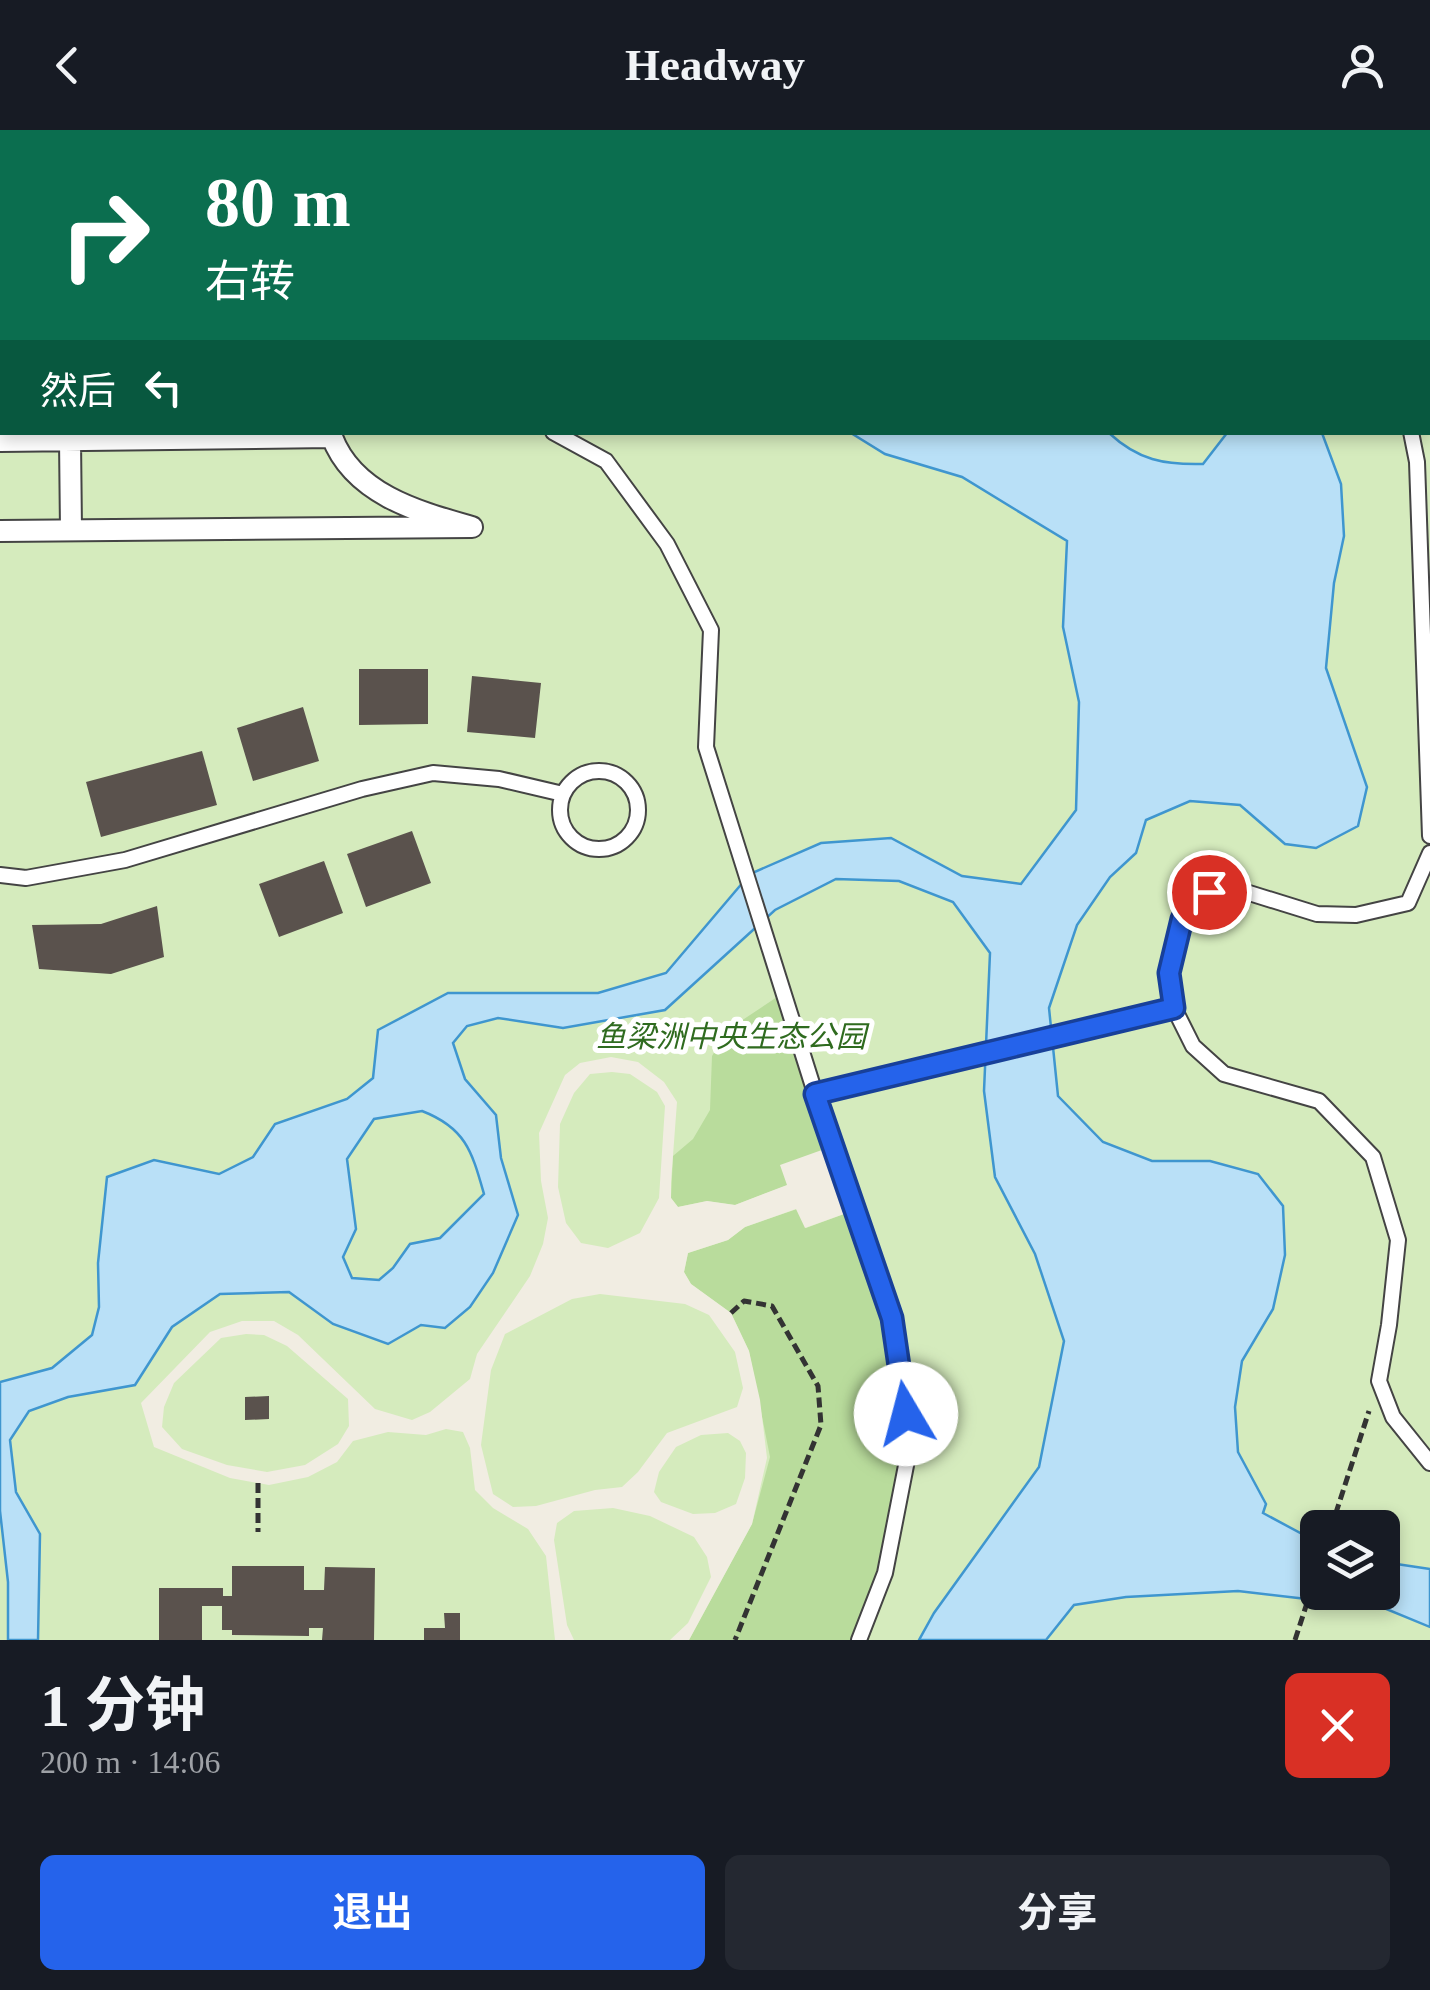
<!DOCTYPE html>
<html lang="zh">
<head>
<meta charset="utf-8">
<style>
	:root { --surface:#171b24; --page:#242831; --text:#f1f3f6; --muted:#9ea1a6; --accent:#2563eb }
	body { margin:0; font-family:"Times New Roman","Noto Sans SC",serif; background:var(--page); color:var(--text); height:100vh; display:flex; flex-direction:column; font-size:38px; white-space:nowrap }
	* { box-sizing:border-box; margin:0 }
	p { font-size:32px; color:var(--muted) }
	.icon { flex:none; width:55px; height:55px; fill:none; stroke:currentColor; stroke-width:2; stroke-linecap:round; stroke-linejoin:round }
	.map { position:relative; height:1510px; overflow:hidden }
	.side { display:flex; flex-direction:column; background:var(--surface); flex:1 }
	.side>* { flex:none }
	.banner { position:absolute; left:0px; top:0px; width:1430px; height:305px; box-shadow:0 5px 15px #0003; background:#0b6e4f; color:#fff; overflow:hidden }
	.controls { position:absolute; left:1300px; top:1380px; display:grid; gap:20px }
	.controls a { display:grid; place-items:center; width:100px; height:100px; border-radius:15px; background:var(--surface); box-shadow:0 5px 15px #0003; font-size:50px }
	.pin { position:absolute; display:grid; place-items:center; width:85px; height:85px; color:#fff; margin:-42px; border:5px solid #fff; border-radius:50%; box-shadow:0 2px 10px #0007 }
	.me { position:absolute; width:110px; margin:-55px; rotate:352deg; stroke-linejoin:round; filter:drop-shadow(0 0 8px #0008) }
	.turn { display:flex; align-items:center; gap:35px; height:210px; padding:0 40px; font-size:45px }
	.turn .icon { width:130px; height:130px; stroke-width:2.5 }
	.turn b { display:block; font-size:70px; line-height:85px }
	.then { display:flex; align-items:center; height:95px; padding:0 40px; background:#0003; gap:20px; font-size:38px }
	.round { display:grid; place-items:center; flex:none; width:105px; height:105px; border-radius:15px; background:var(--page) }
	.headline { display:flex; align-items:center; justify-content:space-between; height:170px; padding:0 40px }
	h1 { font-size:60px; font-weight:700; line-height:75px }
	.button { display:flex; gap:20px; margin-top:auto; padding:20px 40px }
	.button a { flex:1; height:115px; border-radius:15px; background:var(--accent); color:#fff; font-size:40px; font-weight:700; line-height:115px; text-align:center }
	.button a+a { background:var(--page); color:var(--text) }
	header { display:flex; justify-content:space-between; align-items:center; height:130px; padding:0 40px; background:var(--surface); font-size:45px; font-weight:700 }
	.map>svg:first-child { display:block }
</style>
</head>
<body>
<header><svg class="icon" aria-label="back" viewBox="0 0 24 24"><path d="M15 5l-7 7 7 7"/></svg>Headway<svg class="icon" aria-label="person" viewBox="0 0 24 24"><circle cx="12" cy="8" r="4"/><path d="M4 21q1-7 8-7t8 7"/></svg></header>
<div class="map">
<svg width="1430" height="1510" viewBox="0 0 1430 1510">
	<rect width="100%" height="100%" fill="#fffdf5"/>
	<path fill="#d5ebbd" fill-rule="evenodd" d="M0,0H1430V1510H0ZM2,2H1428V302H2ZM1318,1398H1382V1462H1318Z"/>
	<path fill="#b9dc9c" d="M783,863L833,1016L788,1055L735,1075L707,1071L678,1077L671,1068L673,1026L693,1009L710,980L712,926L729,899Z
		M797,1079L806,1098L855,1080L892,1187L910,1315L885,1443L859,1510H689L752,1394L770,1327L749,1221L731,1183L691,1154L684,1142L688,1123L728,1110L745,1097Z"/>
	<path fill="#f1ede2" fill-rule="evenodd" d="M611,927L638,932L664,952L677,972L671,1052V1068L678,1077L707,1071L735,1075L787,1055L780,1035L833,1016L855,1080L805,1098L796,1079L745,1097L728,1110L688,1123L684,1142L691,1154L731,1183L749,1221L760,1270L767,1328L752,1394L689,1510H670L688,1493L711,1447L707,1427L694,1407L650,1386L613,1378L574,1381L557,1393L554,1410L567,1495L574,1510H555L546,1426L528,1399L493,1378L475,1360L470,1318L463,1302L446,1299L426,1305L388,1302L353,1311L337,1332L308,1347L269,1355L230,1348L154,1317L141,1273L210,1202L242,1191H274L298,1205L375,1279L412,1290L430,1282L470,1249L477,1224L530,1146L543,1114L548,1088L541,1051L539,1003L565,945L580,933ZM612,942L630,944L657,962L665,976L659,1068L640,1103L608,1118L581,1113L566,1093L558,1057L560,994L574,963L590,944ZM600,1164L685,1174L709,1185L735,1222L743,1258L737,1277L667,1303L638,1342L622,1357L595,1360L536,1376L513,1377L493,1364L481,1315L491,1240L505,1204L572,1169ZM246,1204L264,1205L287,1216L348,1269L349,1296L338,1314L305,1335L267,1342L227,1335L182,1319L162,1297L164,1277L174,1253L221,1208ZM728,1303L740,1311L746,1323L745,1348L736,1374L715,1383L693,1384L661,1372L654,1362L659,1342L676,1317L701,1305Z"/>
	<path fill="#b9e0f7" stroke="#3f96cf" stroke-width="2.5" fill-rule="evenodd" d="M851,303H1109C1138,330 1164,335 1203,334L1227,303H1322L1341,354L1344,406L1334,453L1326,538L1367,657L1358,696L1316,718L1285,714L1240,675L1190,671L1146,690L1136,723L1110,747L1077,795L1049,878L1058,966L1103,1012L1152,1031H1210L1258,1044L1283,1076L1285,1125L1273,1179L1242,1231L1235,1277L1238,1322L1266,1374L1263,1383L1317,1412L1318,1462H1382L1383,1432L1430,1439V1497L1384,1478L1238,1461L1126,1467L1074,1475L1046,1510H919L934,1483L1039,1337L1064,1211L1035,1124L995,1047L984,961L990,823L953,772L899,751L836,749L775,780L665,880L563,898L498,888L467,896L453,913L465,949L496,985L501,1028L518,1085L493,1143L470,1177L445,1198L421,1195L388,1214L333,1194L289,1162L220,1164L172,1197L135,1255L68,1267L29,1281L10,1310L16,1362L40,1404L38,1510H8V1452L0,1381V1252L52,1238L92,1205L99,1177L98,1133L107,1047L154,1030L219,1044L253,1027L275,994L347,969L373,948L378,900L448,863H598L666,843L750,744L821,713L891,708L962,746L1021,754L1076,680L1079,572L1063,497L1067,411L962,347L885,324ZM422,981C466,998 472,1022 484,1064L440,1108L410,1114L393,1138L379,1150L352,1148L343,1127L356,1099L347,1029L374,989Z"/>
	<path fill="#5a524d" d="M359,539H428V594L359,595Z
		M472,546L541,553L535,608L467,602Z
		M303,577L319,631L253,651L237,598Z
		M202,621L217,675L101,707L86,652Z
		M412,701L431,753L366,777L347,724Z
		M324,731L343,783L279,807L259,754Z
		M157,776L164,827L111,844L39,839L32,795L101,794Z
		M269,1266V1289L245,1290V1267Z
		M232,1436H304V1460H324L325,1437L375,1438L374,1510H322L323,1498H309V1506L232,1505V1500H222V1476H202V1510H159V1458H223V1466H232Z
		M444,1483H460V1510H424V1498H445Z"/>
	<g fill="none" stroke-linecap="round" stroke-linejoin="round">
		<g stroke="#444" stroke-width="18">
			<path id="service" d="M868,0L872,2
				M1175,0L1180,2
				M1056,2L1062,0
				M1296,2L1298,0
				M0,271H2
				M553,302L606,331L667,414L711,500L706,617L815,963L892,1187L910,1315L885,1443L859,1510
				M1411,302L1417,332L1430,706
				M560 680a39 39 0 1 1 78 0a39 39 0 1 1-78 0Z
				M1430,723L1408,773L1356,785L1317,784L1246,762L1209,763L1182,789L1169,843L1174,878L1193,916L1224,944L1319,971L1373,1027L1398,1110L1389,1195L1379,1251L1393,1287L1430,1333
				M0,745L26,748L125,730L362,659L433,643L499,649L563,664
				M815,963L1174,878"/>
		</g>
		<g stroke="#444" stroke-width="24">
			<path id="pedestrian" d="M70,310L71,400
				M0,311L332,307C354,365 419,382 472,397L0,401"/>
		</g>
		<path stroke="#333" stroke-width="5" stroke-dasharray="10 5" stroke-linecap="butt" d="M731,1183L744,1171L772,1176L818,1256L821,1295L735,1510
			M258,1353V1402
			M1331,1398L1369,1281
			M1295,1510L1318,1439"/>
		<use href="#service" stroke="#fff" stroke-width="14"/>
		<use href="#pedestrian" stroke="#fff" stroke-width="20"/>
	</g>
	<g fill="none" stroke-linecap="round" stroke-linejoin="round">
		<g stroke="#184099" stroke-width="25">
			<path id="route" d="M906,1284L892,1188L815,964L1174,878L1169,843L1182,789L1209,762"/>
		</g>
		<use href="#route" stroke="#2563eb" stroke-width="18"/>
	</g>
	<g text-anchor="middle" stroke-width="10" stroke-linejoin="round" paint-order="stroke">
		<g font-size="30" font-style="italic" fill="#2f6b1f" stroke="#fff">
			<text x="731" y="917">鱼梁洲中央生态公园</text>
		</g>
	</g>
</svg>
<div class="controls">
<a><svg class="icon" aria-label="layers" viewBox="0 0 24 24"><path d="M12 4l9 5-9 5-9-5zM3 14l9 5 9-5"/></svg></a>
</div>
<div class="pin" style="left:1209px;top:762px;background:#d93025"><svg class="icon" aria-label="arrive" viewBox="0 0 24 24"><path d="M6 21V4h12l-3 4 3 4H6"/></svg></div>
<svg class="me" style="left:906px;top:1284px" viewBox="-20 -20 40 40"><circle r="19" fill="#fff"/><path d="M0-13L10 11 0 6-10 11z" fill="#2563eb"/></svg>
<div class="banner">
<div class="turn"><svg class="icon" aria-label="right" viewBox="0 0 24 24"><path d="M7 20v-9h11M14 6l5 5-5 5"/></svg><div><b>80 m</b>右转</div></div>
<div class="then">然后<svg class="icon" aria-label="left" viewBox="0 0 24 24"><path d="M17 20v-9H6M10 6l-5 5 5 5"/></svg></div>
</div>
</div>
<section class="side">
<div class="headline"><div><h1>1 分钟</h1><p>200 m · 14:06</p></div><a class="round" style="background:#d93025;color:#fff"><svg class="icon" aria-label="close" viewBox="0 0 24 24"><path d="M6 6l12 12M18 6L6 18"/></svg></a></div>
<div class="button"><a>退出</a><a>分享</a></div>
</section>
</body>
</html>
